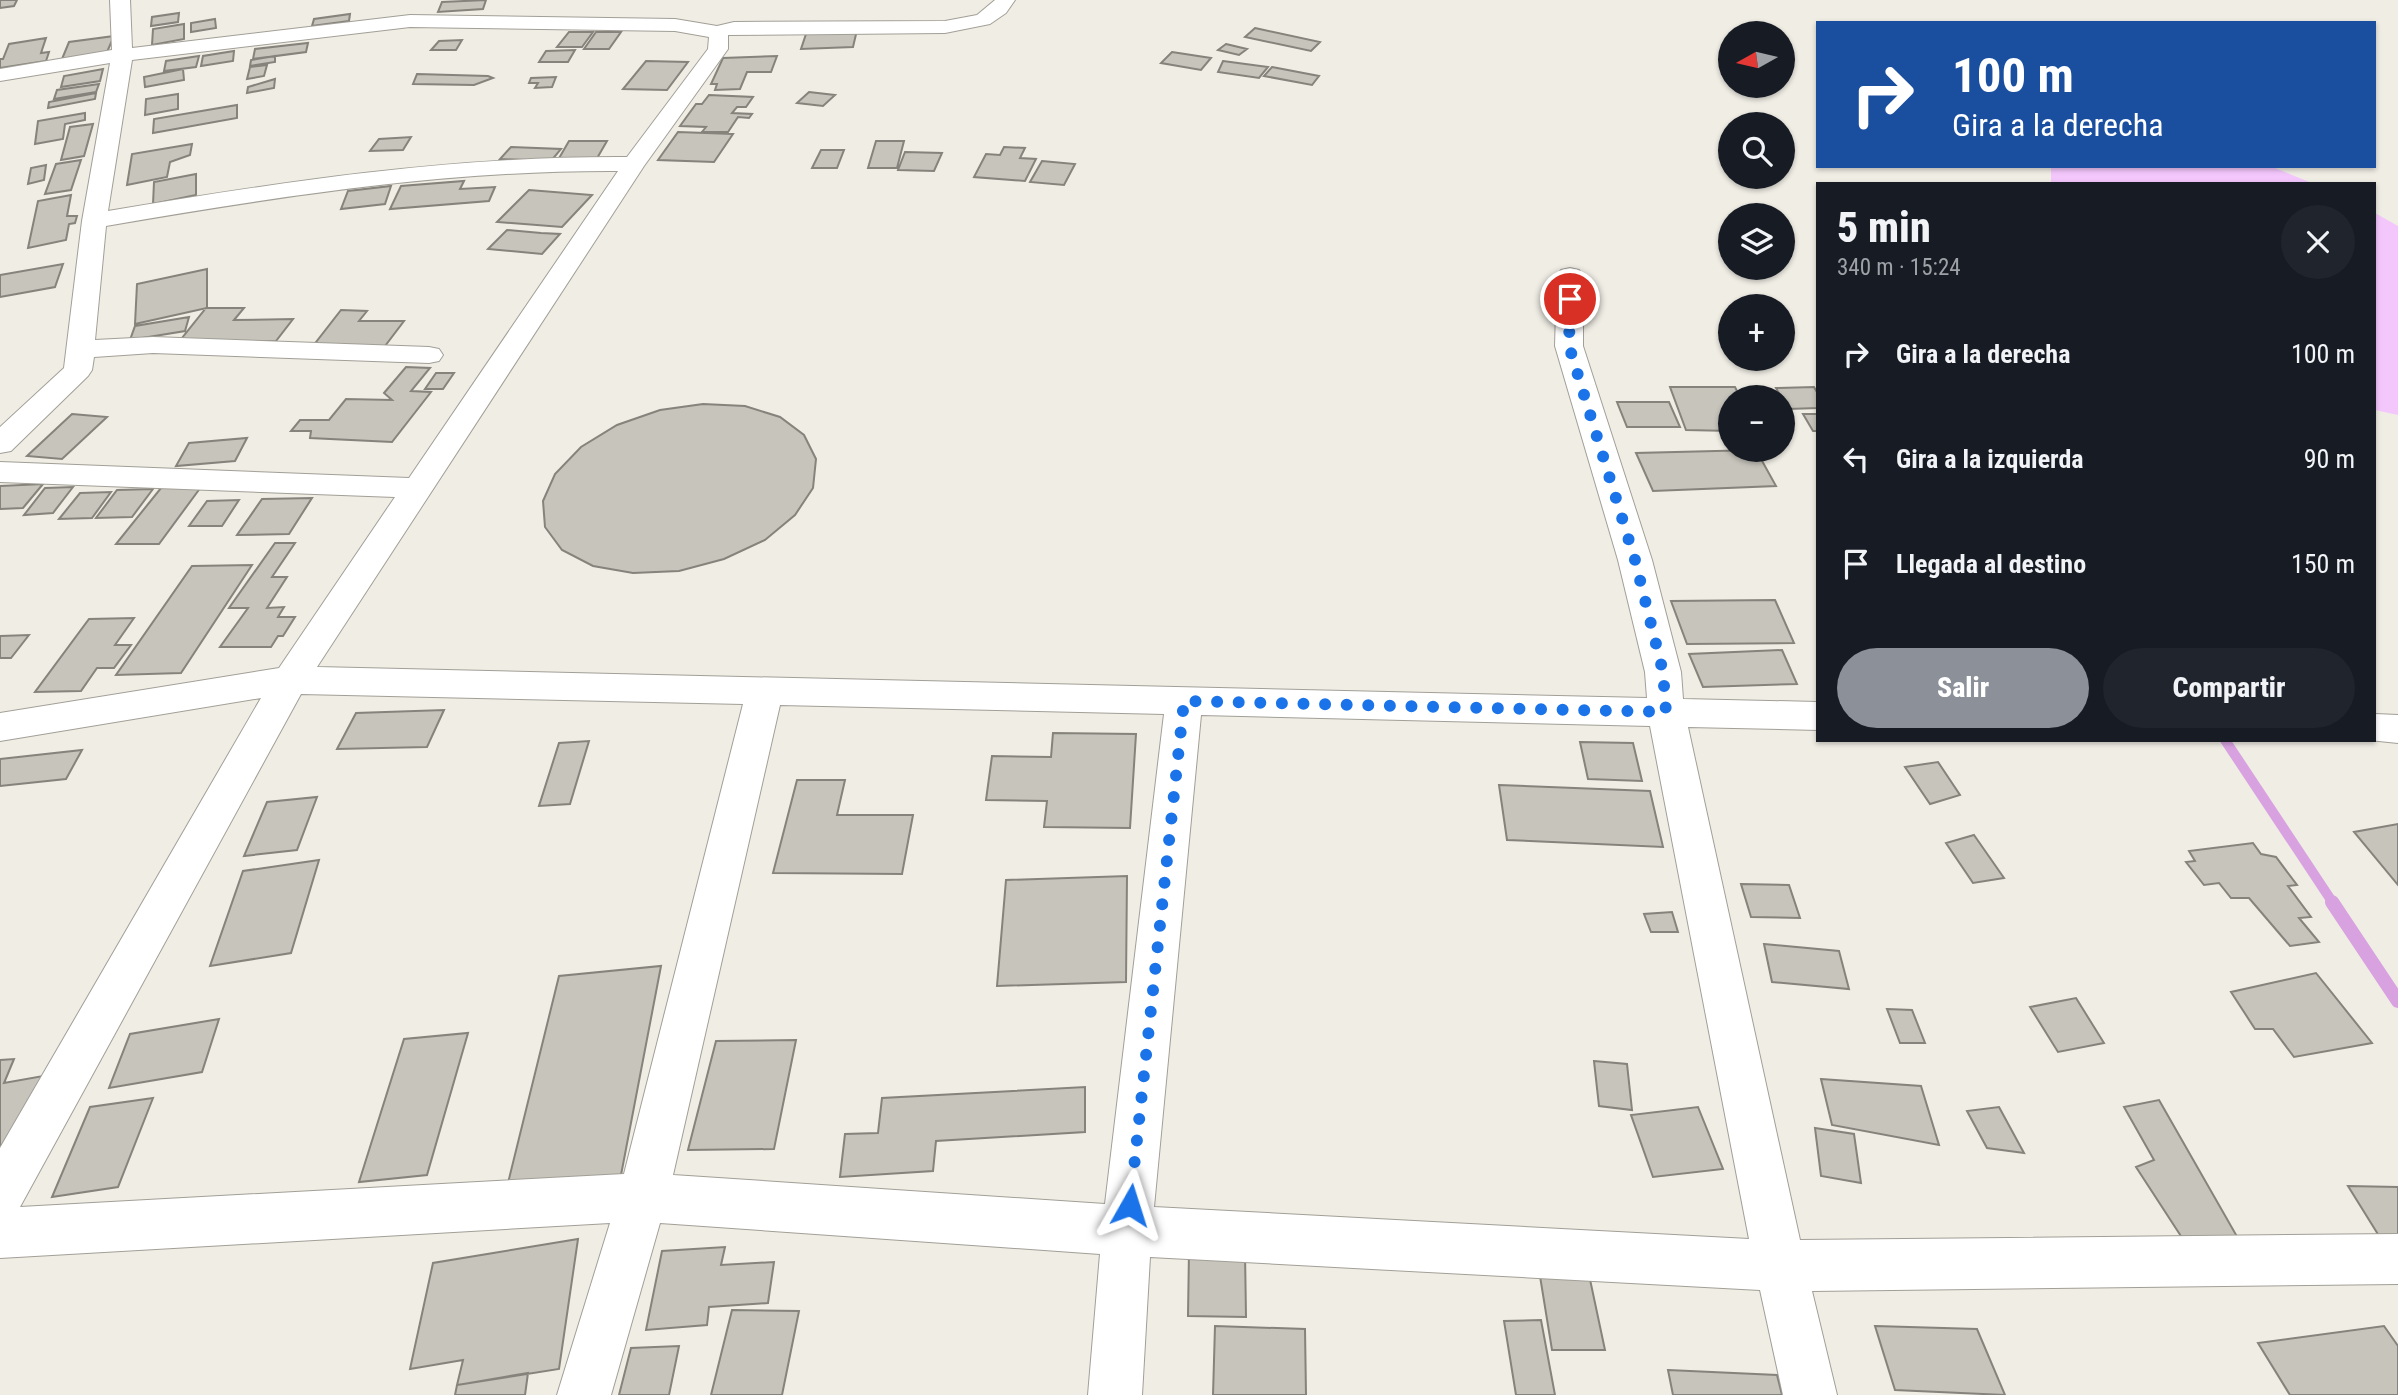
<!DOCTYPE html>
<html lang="es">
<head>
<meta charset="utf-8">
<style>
	:root { --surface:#171b24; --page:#20242c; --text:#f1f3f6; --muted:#9ea1a6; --accent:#8c9099 }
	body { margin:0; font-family:"Roboto Condensed",sans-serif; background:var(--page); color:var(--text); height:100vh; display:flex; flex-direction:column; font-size:26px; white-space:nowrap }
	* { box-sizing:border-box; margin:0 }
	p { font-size:23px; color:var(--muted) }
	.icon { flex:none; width:38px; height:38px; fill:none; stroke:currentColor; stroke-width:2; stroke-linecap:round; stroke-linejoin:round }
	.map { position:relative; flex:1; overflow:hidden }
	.panel { position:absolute; left:1816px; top:182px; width:560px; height:560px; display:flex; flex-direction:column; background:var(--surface); border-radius:0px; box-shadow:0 2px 5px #0004 }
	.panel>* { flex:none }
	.banner { position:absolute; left:1816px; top:21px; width:560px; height:147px; border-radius:0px; box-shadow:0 2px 5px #0004; background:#1a4fa0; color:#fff; overflow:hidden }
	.needle { width:46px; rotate:262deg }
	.controls { position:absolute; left:1718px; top:21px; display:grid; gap:14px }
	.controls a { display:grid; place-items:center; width:77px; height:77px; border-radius:50%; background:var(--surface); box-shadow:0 2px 5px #0004; font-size:35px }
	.pin { position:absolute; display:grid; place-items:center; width:60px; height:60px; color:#fff; margin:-30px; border:4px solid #fff; border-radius:50%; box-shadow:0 2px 7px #0007 }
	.me { position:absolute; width:77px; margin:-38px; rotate:6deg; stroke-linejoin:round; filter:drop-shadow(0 0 5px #0008) }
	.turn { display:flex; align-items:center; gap:24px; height:147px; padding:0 21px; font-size:32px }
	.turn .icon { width:91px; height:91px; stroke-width:2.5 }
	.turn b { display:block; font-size:49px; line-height:60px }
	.round { display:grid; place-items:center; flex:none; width:74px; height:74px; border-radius:37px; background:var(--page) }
	.overview { display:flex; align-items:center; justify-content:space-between; height:119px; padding:0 21px }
	h1 { font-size:42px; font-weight:800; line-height:52px }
	.cta { display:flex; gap:14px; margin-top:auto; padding:14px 21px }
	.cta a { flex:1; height:80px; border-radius:42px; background:var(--accent); color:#fff; font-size:28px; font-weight:800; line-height:80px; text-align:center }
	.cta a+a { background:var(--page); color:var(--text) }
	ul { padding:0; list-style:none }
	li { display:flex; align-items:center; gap:21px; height:105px; padding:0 21px }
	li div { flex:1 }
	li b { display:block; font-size:26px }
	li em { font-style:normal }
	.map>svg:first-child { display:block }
</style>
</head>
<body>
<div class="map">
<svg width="2398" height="1395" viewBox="0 0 2398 1395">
	<rect width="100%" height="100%" fill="#efede4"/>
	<path fill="#f4c7fc" d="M2051,166H2270L2314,184H2051Z
		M2375,213L2398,226V415L2375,410Z"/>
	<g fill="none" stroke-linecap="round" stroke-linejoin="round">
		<path stroke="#d8a2e1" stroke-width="10" d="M2225,740L2333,903"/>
		<path stroke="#d8a2e1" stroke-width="14" d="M2332,902L2398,1001"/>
	</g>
	<path fill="#c6c4bb" stroke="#85837b" stroke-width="2" d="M0,0H17L14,6L0,8Z
		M486,0L483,9L438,12L442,2Z
		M179,13L178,22L151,26L152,17Z
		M350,14L349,21L312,26L314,19Z
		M215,19L216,28L191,32V23Z
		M184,24V39L152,45L153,29Z
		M1255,28L1320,42L1311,51L1245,37Z
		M857,30L853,47L801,49L807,31Z
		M569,32H593L582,47H557Z
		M596,32H621L609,49H584Z
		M114,36L107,52L62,59L69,42Z
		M46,38L41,53L49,52L46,61L0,68V59H3L9,44Z
		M462,40L456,50H431L439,41Z
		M308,43L306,52L253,59L255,49Z
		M1226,44L1247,49L1239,55L1218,50Z
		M575,50L568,62H539L546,51Z
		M234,51L233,61L201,66L203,56Z
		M1172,52L1211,58L1201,70L1161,63Z
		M199,56L196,67L164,71L166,61Z
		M275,56V62L250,66L251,60Z
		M777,56L771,72H747L740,89L715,90L717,84H711L723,58Z
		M646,61L688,62L667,90L623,89Z
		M1223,61L1268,67L1259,78L1218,72Z
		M267,65L264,76L247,79L250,67Z
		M1272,67L1319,76L1312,85L1264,76Z
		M103,69L100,81L61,87L64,76Z
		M183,69L184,80L145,87L144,77Z
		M417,74L488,76L493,78L474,85L413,84Z
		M556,77L552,87L535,88L538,83H529L531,78Z
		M275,79L274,88L247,93L248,87Z
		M99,84L96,92L54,99L57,90Z
		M809,92L835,95L823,106L797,103Z
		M96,93L95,99L48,108L49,102Z
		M178,94V109L145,115L146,99Z
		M709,95L753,97L746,107H737L732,113L752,114L749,118L738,117L728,132H702L706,127L680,126L696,104H702Z
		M237,105V118L153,133L154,119Z
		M85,113V120L65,124L63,139L35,144L38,121Z
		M93,124L84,156L61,160L70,127Z
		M678,132L733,134L714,162L658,160Z
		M411,137L403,150L370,151L379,139Z
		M569,141H607L596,160H558Z
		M876,141H904L897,168H868Z
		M192,144L190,155L170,162L167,177L127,185L132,154Z
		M511,147L561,149L551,161L500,159Z
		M1004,147L1025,148L1020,158L1036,159L1025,181L974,177L986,154L1000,155Z
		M821,150H844L837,168H812Z
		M905,152L942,153L934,171L898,170Z
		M81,160L71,190L45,194L56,164Z
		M1042,161L1075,164L1064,185L1030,182Z
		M46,165L44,180L28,184L31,168Z
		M196,174V195L153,204L154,182Z
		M464,181L460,189L495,187L489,201L390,209L401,186Z
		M391,186L385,204L341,209L348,191Z
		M529,190L592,195L562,227L497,222Z
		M71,195L67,216H77L75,223L69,224L66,240L28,248L38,201Z
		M507,230L541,233L560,234L542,254L488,249Z
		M63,264L55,287L0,297V275Z
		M207,269V308L135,324L137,284Z
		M206,308H244L234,320L293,319L276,341L178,343Z
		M341,310L367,311L359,321H404L385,346H313Z
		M189,317L185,331L130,340L135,326Z
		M406,367L430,368L411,391L431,392L392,442L310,438L311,431H291L300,420H329L346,399L392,400L384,393Z
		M436,373H454L443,389H425Z
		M1670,387H1735L1740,397H1731V431L1686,430Z
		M1814,387L1818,394V408L1788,409L1776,388Z
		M1617,402H1669L1680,427H1627Z
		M703,404L745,406L780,417L804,435L816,459L813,488L795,515L765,540L724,559L679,571L633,573L593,566L562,550L545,527L543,501L555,474L581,447L617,425L660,410Z
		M72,414L107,417L62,459L27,456Z
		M1803,414H1818V431H1813Z
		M247,438L235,461L176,466L189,443Z
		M1756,450L1776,486L1653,491L1636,453Z
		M43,484L23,508L0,509V486Z
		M73,487L53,513L24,515L45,488Z
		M201,487L159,544H116L161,488Z
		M153,489L132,517L96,518L117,490Z
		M111,492L92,518L59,519L80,493Z
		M312,498L289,534L237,535L262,499Z
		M239,500L222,526H189L207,501Z
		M275,543H295L272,577H287L267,608L284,607L278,617H295L283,636H278L271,647H220L248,608H229Z
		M252,565L181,673L116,675L192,566Z
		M1775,600L1794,643L1687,644L1671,601Z
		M134,618L115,645H131L114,668H97L81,691L35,692L89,619Z
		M29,635L11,658H0V636Z
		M1782,650L1797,684L1703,687L1689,654Z
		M444,710L427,747L337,749L356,713Z
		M1053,733L1136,734L1130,828L1044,827L1047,801L986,800L992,756L1051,757Z
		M589,741L570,804L539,806L559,743Z
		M1580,742L1633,743L1642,781L1588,779Z
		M82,750L66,779L0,786V759Z
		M1938,762L1960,795L1930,804L1905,767Z
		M797,780H845L837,815H913L902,874L773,873Z
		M1499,785L1650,791L1663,847L1507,840Z
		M317,797L297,850L244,856L267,802Z
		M2398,824V885L2354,832Z
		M1974,835L2004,878L1973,883L1946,843Z
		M2253,843L2261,854L2276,857L2297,885L2288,886L2311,917L2299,918L2319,942L2290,946L2249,898H2231L2219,883L2204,885L2186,862L2195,861L2189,851Z
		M319,860L291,953L210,966L243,871Z
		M1127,876L1126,982L997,986L1006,880Z
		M1741,884L1789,885L1800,918L1751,917Z
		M1672,912L1678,932H1651L1644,914Z
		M1764,944L1839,951L1849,989L1772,982Z
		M661,966L621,1175L507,1187L559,976Z
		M2316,973L2372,1043L2294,1057L2273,1029H2255L2231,992Z
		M2076,998L2104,1043L2058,1052L2030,1007Z
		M1887,1009L1912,1010L1925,1043H1900Z
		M219,1019L202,1072L109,1088L130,1034Z
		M468,1033L427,1175L359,1182L404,1039Z
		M796,1040L774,1149L688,1150L716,1041Z
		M14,1059L4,1083L43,1076L0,1159V1060Z
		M1594,1061L1627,1064L1632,1110L1599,1106Z
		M1821,1079L1921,1086L1939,1145L1832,1125Z
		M1085,1087V1132L936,1141L933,1171L840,1177L845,1134L878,1133L882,1098Z
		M153,1098L118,1187L52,1197L90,1107Z
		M2159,1100L2243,1247L2190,1250L2136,1167L2154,1160L2124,1107Z
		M1698,1107L1723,1169L1653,1177L1631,1115Z
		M1999,1107L2024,1153L1987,1148L1967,1111Z
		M1815,1128L1854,1134L1861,1183L1821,1176Z
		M2348,1186L2398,1187V1252H2389Z
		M578,1239L559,1369L457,1385L463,1360L410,1369L433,1263Z
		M725,1247L721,1265L774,1262L768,1303L709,1307L707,1325L646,1330L662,1251Z
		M1189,1251L1245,1252L1246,1317L1188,1316Z
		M1539,1270H1588L1605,1350H1552Z
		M732,1310L799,1311L782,1395H711Z
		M1541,1320L1555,1395H1516L1504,1321Z
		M1215,1326L1305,1329L1306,1395H1213Z
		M1875,1326L1977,1329L2005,1395L1895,1390Z
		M2384,1326L2398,1346V1395H2290L2258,1343Z
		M679,1346L669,1395H619L631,1348Z
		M1668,1370L1777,1375L1782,1395H1673Z
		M528,1373L525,1395H455L457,1385Z"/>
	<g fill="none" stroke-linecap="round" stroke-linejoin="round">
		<g stroke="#a29f97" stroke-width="2">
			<path id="minor" d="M110,0H130L132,48L410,15L675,19L717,26L734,22L945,21L977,15L995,0H1015L1006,13L990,24L945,33L728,35V49L644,166L317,667L1647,698L1645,672L1618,560L1555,346L1557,276L1561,270L1570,268L1579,270L1583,276V346L1652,560L1681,672L1683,699L1818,702V730L1688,727L1800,1240L2398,1234V1284L1812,1291L1837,1395H1783L1760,1290L1150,1257L1142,1395H1088L1100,1254L660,1223L611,1395H557L610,1223L0,1258V1148L261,698L0,741V713L279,668L395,497L0,482V462L409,478L618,171C445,170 276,197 106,226L95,340L153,337L429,347L439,349L443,355L439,361L429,363L153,353L94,357L92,370L88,376L11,451L0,453V427L64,368L82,221L110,63L0,81V69L112,50ZM410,27L675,31L709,37L708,49L627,157C452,156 280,182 108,211L132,60ZM301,694L743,704L624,1174L20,1207ZM780,705L1164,714L1105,1204L673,1175ZM1201,715L1650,726L1749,1239L1154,1207Z
				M2375,714L2398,715V743L2369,740H2375Z"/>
		</g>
		<use href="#minor" fill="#fff" fill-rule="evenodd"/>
	</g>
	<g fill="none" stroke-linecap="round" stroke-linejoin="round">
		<path stroke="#1a73e8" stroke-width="12" stroke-dasharray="0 21.6" d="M1130,1205L1184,701L1666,712L1663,672L1635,560L1569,346L1570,299"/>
	</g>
</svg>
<div class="controls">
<a><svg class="needle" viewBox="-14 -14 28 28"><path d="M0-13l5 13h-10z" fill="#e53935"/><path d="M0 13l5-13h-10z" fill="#9ea1a6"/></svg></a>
<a><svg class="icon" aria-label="search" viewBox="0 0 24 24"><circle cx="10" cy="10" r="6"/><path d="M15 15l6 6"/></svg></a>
<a><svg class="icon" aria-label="layers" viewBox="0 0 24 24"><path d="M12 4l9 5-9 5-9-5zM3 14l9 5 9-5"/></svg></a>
<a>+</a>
<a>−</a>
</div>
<div class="pin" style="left:1570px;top:299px;background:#d93025"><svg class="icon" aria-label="arrive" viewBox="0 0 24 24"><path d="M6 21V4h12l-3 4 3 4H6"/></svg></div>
<svg class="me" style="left:1130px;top:1205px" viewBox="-20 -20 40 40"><path d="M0-17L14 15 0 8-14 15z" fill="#1a73e8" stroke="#fff" stroke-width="4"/></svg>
<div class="banner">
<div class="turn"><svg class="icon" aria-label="right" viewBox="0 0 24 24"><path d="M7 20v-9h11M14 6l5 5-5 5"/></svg><div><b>100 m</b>Gira a la derecha</div></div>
</div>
<section class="panel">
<div class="overview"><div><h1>5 min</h1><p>340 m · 15:24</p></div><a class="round"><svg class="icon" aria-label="close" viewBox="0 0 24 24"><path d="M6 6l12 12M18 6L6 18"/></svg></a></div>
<ul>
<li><svg class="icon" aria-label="right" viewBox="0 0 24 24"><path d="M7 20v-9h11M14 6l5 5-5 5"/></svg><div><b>Gira a la derecha</b></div><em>100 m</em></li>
<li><svg class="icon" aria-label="left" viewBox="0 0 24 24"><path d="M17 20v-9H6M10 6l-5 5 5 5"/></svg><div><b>Gira a la izquierda</b></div><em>90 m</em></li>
<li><svg class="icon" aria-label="arrive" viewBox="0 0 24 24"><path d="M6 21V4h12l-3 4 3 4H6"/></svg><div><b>Llegada al destino</b></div><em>150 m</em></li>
</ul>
<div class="cta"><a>Salir</a><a>Compartir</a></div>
</section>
</div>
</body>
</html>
